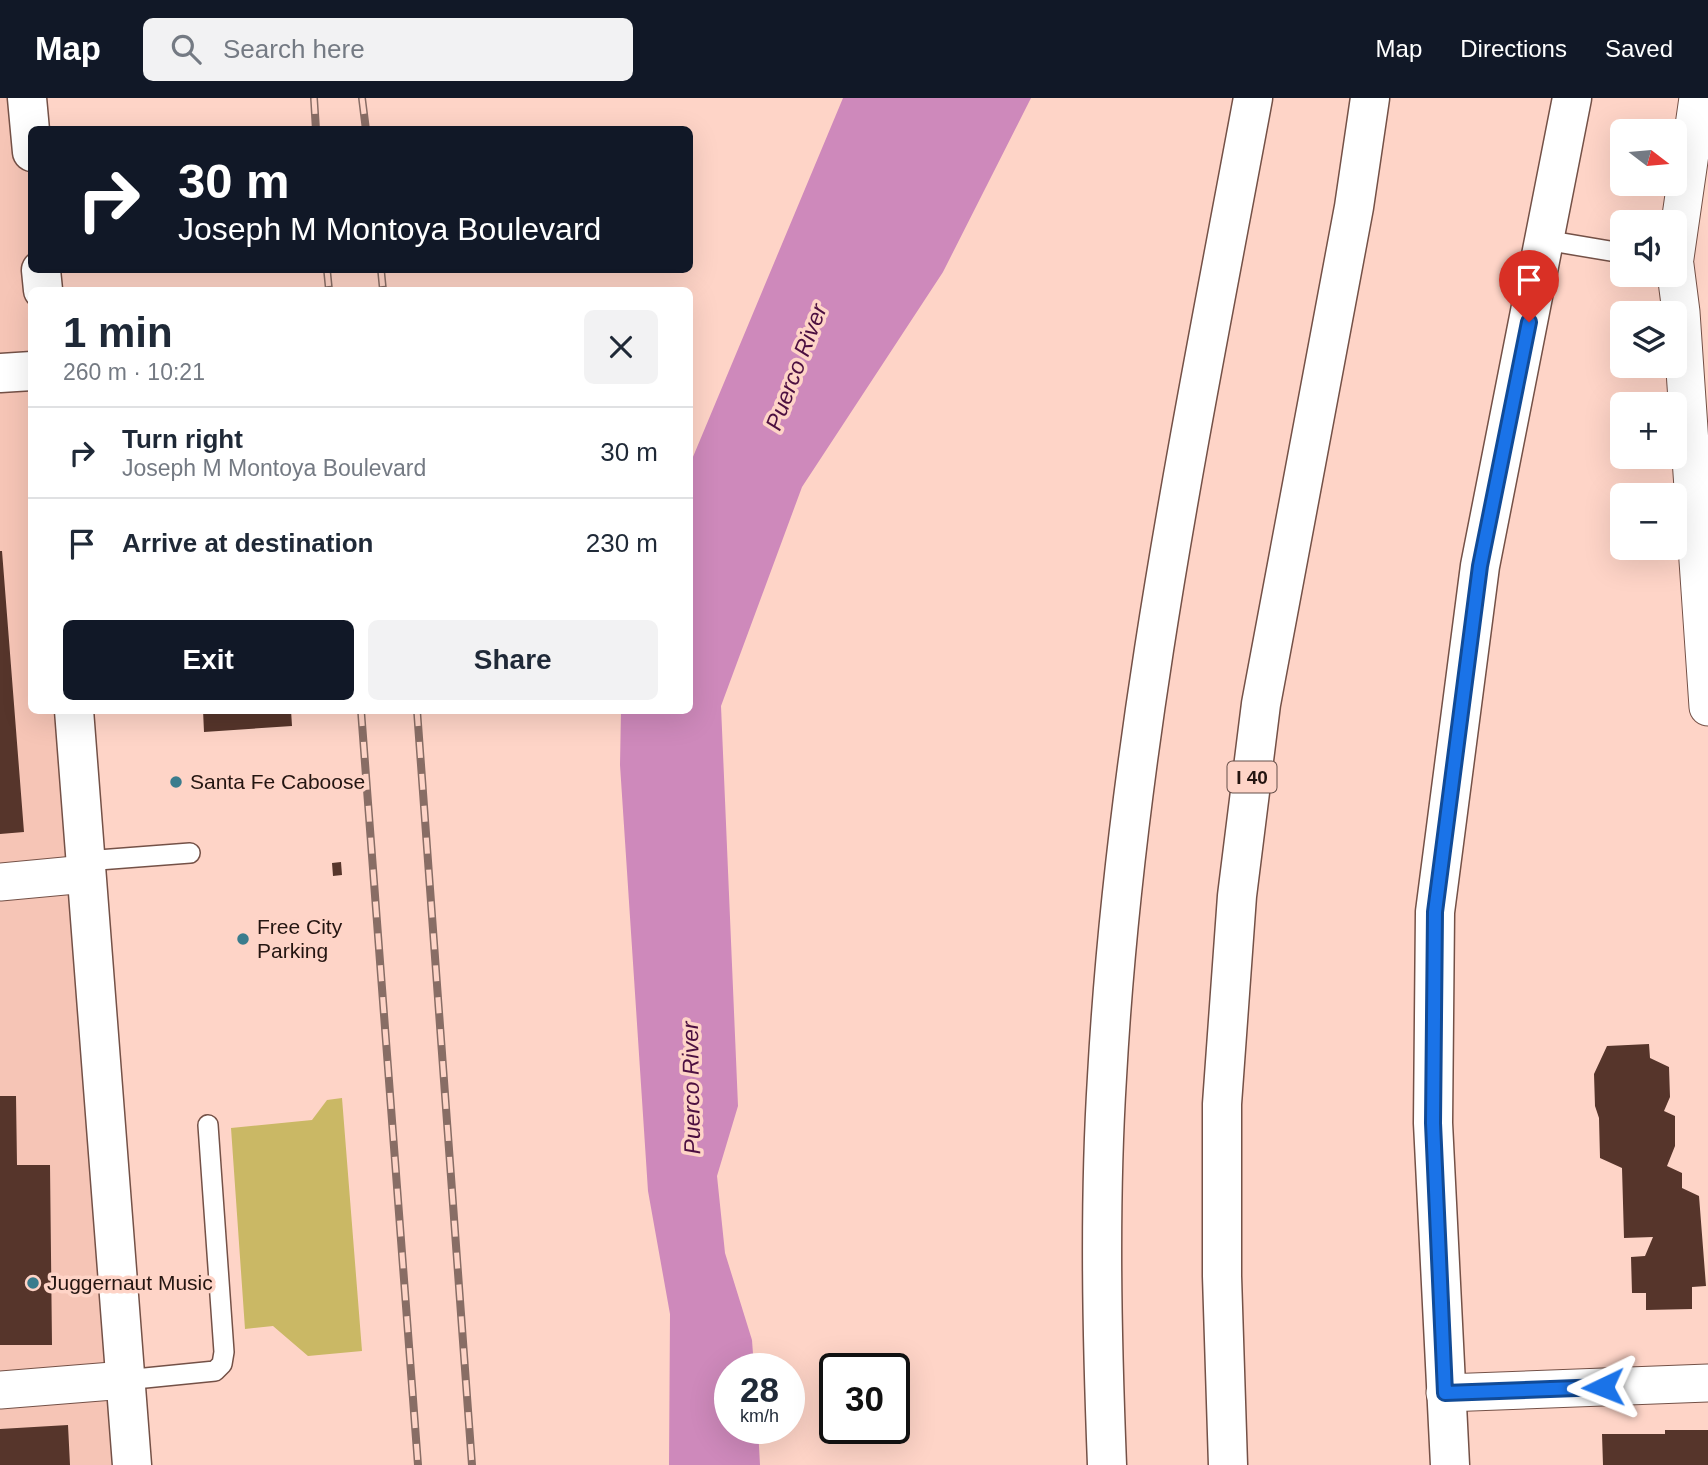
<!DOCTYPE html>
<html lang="en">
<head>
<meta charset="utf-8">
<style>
	:root { --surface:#fff; --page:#f2f2f3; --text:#1f2937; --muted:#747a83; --line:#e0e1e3; --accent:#111827 }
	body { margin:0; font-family:Arial,sans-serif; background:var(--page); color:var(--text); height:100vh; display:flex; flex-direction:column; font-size:26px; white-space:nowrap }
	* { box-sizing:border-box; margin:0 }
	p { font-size:23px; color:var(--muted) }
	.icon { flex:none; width:38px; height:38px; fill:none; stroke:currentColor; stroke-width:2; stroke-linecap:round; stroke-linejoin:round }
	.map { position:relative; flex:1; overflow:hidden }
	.drawer { position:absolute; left:28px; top:189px; width:665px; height:427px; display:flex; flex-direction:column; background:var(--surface); border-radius:10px; box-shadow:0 7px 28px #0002 }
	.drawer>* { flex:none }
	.banner { position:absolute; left:28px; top:28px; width:665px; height:147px; border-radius:10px; box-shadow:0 7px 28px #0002; background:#111827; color:#fff; overflow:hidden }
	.needle { width:46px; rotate:106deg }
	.controls { position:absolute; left:1610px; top:21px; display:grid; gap:14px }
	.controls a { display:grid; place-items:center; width:77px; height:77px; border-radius:10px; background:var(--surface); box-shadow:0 7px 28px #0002; font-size:35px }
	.speed { position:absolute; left:714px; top:1255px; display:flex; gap:14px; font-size:35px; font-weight:700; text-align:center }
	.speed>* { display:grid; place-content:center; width:91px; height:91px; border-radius:50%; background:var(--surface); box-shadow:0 7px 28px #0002; line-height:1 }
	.speed small { font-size:18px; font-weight:400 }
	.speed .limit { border:4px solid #111; border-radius:10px; background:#fff; color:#111 }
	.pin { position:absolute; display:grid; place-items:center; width:60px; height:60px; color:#fff; margin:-72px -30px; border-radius:50% 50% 50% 0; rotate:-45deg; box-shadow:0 0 7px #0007 }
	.pin .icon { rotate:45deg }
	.me { position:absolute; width:77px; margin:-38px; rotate:268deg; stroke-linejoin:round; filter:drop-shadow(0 0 5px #0008) }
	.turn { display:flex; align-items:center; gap:24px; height:147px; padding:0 35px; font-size:32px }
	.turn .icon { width:91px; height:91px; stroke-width:2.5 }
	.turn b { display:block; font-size:49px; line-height:60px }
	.round { display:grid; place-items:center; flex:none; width:74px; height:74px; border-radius:10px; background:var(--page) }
	.headline { display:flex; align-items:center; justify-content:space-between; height:119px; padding:0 35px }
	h1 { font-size:42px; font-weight:800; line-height:52px }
	.primary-button { display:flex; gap:14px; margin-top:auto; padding:14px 35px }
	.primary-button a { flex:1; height:80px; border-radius:10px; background:var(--accent); color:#fff; font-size:28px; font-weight:800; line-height:80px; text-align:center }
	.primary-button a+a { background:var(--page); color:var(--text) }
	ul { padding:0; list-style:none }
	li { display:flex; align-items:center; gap:21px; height:91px; padding:0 35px; border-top:2px solid var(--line) }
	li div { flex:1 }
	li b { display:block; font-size:26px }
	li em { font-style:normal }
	header { display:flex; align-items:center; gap:42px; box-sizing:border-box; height:98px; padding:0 35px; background:var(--accent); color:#fff }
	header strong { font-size:33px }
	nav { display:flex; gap:38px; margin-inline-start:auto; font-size:24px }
	.search { width:490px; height:63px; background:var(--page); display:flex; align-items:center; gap:18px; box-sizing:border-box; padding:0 24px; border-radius:10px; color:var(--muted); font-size:26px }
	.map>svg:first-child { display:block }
</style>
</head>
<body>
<header>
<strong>Map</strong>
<div class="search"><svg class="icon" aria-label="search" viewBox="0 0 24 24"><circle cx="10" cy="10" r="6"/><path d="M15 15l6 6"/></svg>Search here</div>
<nav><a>Map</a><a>Directions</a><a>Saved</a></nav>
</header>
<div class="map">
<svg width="1708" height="1367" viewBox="0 0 1708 1367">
	<rect width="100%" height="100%" fill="#fed4c7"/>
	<path fill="#f6c5b6" d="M0,0H27L32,54V612L74,613L131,1367H0Z"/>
	<path fill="#cab865" d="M342,1000L362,1253L308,1258L273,1228L245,1231L231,1030L312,1022L327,1002Z"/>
	<path fill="#ce89bb" d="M843,0H1031L943,174L802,389L721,608L738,1008L717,1078L725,1155L752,1242L754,1270H730V1330H758L760,1367H669L670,1216L648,1093L620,667L621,613L690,612V366Z"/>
	<path fill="#56352b" d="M0,453H2L24,734L0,736Z
		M203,612H291L292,628L204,634Z
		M341,764L342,777L333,778L332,765Z
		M1649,946L1650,960L1669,969L1670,999L1664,1013L1675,1018V1048L1667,1068L1682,1075V1090L1699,1098L1706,1188L1692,1189V1211L1646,1212V1195H1632L1631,1159L1645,1158L1653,1139L1624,1140L1622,1070L1600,1060L1599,1020L1595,1008L1594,976L1607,948Z
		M0,998H16L17,1067H50L52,1247H0Z
		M68,1327L70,1367H0V1331Z
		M1665,1332H1708V1367H1603L1602,1336H1665Z"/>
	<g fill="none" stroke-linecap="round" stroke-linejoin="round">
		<g stroke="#745147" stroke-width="22">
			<path id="lane" d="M1545,142L1622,155
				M85,763L190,755
				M125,1282L215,1273L222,1266L224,1254L208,1027"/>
		</g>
		<g stroke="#745147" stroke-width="39">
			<path id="street" d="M1675,160L1698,0
				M1675,167L1681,214L1708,609
				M0,784L86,776
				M0,1292L125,1282
				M1445,1295L1708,1285"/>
		</g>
		<g stroke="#745147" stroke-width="41">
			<path id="secondary" d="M0,275L32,273"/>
		</g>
		<g stroke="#745147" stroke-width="41">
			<path id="primary" d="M27,0L32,54
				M41,172L43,192
				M74,612L132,1367
				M1450,1367L1433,1025L1435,814L1480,468L1572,0"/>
		</g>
		<g stroke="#745147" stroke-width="41">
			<path id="highway" d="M1107,1367C1102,1238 1099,1108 1107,979C1125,649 1193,324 1253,0
				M1228,1367L1222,1178V1006L1237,798L1261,606L1354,109L1370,0"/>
		</g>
		<use href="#lane" stroke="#fff" stroke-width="19"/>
		<use href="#street" stroke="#fff" stroke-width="37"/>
		<use href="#secondary" stroke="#fff" stroke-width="38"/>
		<use href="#primary" stroke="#fff" stroke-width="38"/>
		<use href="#highway" stroke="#fff" stroke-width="38"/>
		<g stroke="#886d65" stroke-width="8">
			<path id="rail" d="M314,0L316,32
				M362,0L366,32
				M327,172L329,192
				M381,172L383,192
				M361,612L418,1367
				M417,612L472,1367"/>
		</g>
		<use href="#rail" stroke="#fed4c7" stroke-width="5" stroke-dasharray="16" stroke-linecap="butt"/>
	</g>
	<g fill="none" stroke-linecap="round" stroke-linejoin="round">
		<g stroke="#114b97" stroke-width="18">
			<path id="route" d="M1529,224L1480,468L1435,814L1433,1025L1445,1295L1603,1289"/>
		</g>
		<use href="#route" stroke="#1a73e8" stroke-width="12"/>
	</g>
	<g fill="#3a7c8d" stroke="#fed4c7" stroke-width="2.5">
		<circle cx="176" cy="684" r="7"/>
		<circle cx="243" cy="841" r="7"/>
		<circle cx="33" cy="1185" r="7"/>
	</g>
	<g text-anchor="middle" stroke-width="7" stroke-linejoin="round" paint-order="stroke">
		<rect fill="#fed4c7" stroke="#654e48" stroke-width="2" x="1227.5" y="663.5" width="49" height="31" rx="5"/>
		<g font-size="19" font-weight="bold" fill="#241511">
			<text x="1252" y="686">I 40</text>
		</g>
		<g font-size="21" fill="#241511" stroke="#fed4c7" text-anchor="start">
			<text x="190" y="691">Santa Fe Caboose</text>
			<text x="257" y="836">Free City<tspan x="257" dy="24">Parking</tspan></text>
			<text x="47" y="1192">Juggernaut Music</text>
		</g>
		<g font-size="23" font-style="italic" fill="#4c0f40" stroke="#fed4c7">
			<text transform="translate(796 269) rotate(-69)" y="8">Puerco River</text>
			<text transform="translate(691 990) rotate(-91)" y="8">Puerco River</text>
		</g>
	</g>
</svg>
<div class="controls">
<a><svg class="needle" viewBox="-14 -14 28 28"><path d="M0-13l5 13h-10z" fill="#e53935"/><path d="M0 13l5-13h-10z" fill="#747a83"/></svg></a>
<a><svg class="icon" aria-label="sound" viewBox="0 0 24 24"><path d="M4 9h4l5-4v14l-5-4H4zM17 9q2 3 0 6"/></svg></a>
<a><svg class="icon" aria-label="layers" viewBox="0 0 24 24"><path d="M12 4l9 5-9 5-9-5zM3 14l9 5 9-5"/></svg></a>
<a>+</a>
<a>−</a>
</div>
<div class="speed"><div>28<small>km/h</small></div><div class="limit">30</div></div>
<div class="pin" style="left:1529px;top:224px;background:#d93025"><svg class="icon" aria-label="arrive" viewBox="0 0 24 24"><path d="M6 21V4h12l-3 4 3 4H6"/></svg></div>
<svg class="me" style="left:1603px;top:1289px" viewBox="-20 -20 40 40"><path d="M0-17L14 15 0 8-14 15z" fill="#1a73e8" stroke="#fff" stroke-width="4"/></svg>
<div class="banner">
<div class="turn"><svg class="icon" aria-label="right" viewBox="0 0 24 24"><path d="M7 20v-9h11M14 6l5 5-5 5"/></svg><div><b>30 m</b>Joseph M Montoya Boulevard</div></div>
</div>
<section class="drawer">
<div class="headline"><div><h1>1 min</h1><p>260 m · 10:21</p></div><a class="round"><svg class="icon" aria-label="close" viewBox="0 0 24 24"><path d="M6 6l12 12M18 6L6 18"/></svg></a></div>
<ul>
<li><svg class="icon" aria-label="right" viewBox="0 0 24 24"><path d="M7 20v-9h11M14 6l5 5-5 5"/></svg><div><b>Turn right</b><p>Joseph M Montoya Boulevard</p></div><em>30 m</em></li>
<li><svg class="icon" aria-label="arrive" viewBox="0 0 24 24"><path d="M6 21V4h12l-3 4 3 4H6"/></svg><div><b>Arrive at destination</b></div><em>230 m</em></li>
</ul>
<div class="primary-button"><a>Exit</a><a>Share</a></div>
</section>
</div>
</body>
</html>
